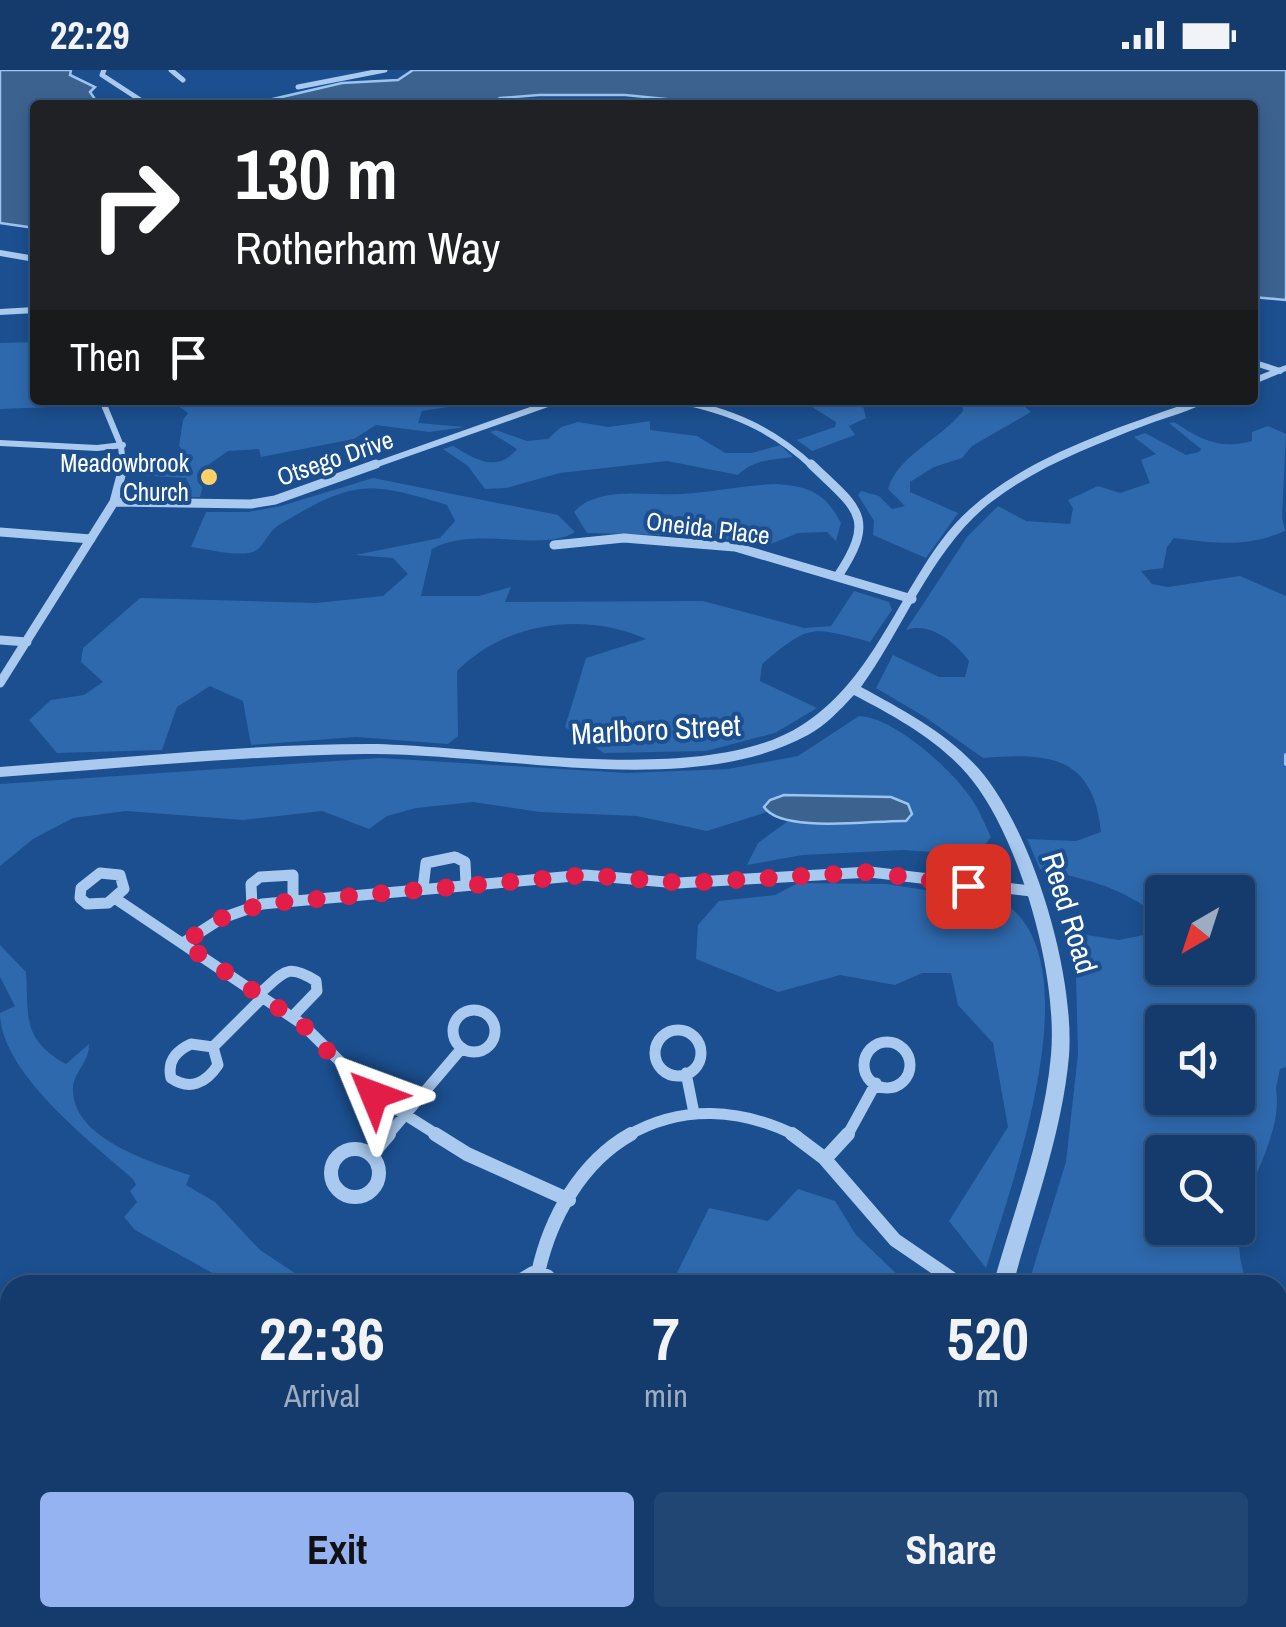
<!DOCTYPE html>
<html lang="en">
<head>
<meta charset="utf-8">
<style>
	:root { --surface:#143b6b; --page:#214673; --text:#f1f3f6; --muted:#9dadc1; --line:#33557e; --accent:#95b2f1 }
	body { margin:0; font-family:"Archivo Narrow",sans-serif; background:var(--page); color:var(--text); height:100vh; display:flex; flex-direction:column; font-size:38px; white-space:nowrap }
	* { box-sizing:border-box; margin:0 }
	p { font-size:32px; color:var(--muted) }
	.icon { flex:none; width:55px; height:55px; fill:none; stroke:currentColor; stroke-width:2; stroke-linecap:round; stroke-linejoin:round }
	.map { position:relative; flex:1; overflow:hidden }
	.side { position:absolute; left:0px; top:1205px; width:1288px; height:352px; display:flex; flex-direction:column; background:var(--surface); border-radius:30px 30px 0 0; box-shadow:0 5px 15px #0003,0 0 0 2px var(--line) }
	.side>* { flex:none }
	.banner { position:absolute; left:30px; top:30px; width:1228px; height:305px; border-radius:10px; box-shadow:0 5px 15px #0003,0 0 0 2px var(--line); background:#202124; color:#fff; overflow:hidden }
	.needle { width:65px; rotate:219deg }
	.fabs { position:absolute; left:1145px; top:805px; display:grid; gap:20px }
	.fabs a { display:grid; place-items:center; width:110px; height:110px; border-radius:10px; background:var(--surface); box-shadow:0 5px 15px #0003,0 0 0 2px var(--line); font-size:50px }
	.pin { position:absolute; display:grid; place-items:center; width:85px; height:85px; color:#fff; margin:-42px; border-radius:20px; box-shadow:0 5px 15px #0006 }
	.me { position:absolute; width:110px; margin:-55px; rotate:314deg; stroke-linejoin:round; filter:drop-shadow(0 0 8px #0008) }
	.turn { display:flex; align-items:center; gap:35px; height:210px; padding:0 40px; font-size:45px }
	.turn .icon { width:130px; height:130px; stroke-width:2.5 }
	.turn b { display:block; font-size:70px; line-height:85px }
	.then { display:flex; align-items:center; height:95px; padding:0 40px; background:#0003; gap:20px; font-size:38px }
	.eta { display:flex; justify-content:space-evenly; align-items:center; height:170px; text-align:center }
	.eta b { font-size:60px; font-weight:700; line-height:70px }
	.action { display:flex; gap:20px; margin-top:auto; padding:20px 40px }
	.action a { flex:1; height:115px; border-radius:10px; background:var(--accent); color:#111; font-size:40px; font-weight:700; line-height:115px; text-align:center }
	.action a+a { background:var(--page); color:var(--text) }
	.status { display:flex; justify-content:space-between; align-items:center; height:70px; padding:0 50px; background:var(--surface); direction:ltr }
	.status svg { height:28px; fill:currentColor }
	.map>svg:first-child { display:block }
</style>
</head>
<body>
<div class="status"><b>22:29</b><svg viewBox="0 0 49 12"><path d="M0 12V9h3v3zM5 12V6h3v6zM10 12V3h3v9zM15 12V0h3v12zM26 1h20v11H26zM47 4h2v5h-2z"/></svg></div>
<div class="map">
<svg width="1286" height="1557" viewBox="0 0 1286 1557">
	<rect width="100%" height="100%" fill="#1b4f8f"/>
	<path fill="#2e69ad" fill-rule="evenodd" d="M35,272V330H45L53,337L0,339V273Z
		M159,330H456L454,336L422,341L418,353L465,357L429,362L376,355L354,369L261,387L259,379L228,381L208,395L200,427H186L190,416L186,408L136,405V398L175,399L183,396L187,386L179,376L183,350L188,343L178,336L163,335Z
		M821,330H888L863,336L866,348L849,356L855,365L812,381L797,370L835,357L836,352L812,337Z
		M962,330H1017L1031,342L972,376L962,388L934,397L910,412V422L958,443L926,488L873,465L874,451L858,425L861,421L879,426L892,439L905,436L888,419C898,385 941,369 963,341Z
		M650,351V360L697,366L725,383H752L780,375L793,387C772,390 754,389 738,405L667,391L560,403L506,418L485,419L468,396L443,379L453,376C476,390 497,403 517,379L490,362L496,360L527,371L548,369L561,357L578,352L609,357Z
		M1174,352C1202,370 1219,380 1252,371V362L1268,356L1286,364L1282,447L1285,461C1246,478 1214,473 1174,468L1167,477L1163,498L1141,501L1152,514L1168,517L1240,506L1286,526V997L1280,999L1276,1018C1286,1083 1215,1138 1248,1215H1028L1066,1092L1078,984L1076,905L1061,861L1119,870L1153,863V842C1118,816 1082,808 1040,799L1027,769L1076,771L1101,762C1093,684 1047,683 983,688L925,647L876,618L893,585L939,607H965L969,591C956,573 930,551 906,560L967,467L998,436L1026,451L1070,454L1073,438L1068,430L1098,416L1120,423L1150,413L1141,390L1156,384L1134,367L1145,363L1186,385L1199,382L1201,379L1169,353ZM1238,822V898H1162V822ZM1162,952H1238V1028H1162ZM1162,1082H1238V1158H1162Z
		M373,408L558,445L575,462C542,483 476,455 432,479L421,526H479L511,517L505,532L703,531L804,558L831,556L854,521L889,532L892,540L870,572C810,556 810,554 762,594L760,611L817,638L775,663L706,681L604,683L565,657L586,588L646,569C585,541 505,552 457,601L458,666L448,674L356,667L251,675L243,631L210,616L177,637L162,680L57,683L29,650L51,630L84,625L103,612L81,592L83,578L140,528L316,533L383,526L408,504L393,488L355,485L440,468L455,451L447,435C366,410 352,411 279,455C267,462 265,477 253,482C235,487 209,479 191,477L206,442H248L281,436Z
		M777,414C811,417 825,423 841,453L836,471L827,462L798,463L768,475L701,466L587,463L574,442C598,415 649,426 681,424C713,422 744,415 777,414Z
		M859,646C894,647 954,701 973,731C980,742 985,755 991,767L977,785L903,780L803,785L747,795L758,773L788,751L868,754L906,751L912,747V741L849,727L784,725L764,737L767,742L707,761L637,746L540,742L473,732L416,738L387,746L369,759L322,741L243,750L126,741L73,748L33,769L0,796V714L380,688L627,703L728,699L798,686Z
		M798,813L886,814L1003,832C1095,891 1011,1115 986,1198L949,1151L1008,1057L993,973L958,935L951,903H922L895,915L840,905L778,922L696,889L698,855L719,831L775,825Z
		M0,875L26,902C29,946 21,969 66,994L89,974C90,991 74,1002 73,1017C70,1068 153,1093 190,1105L186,1115L215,1132L260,1180L313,1215H234L135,1160L124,1147L137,1132L130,1121L136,1115L133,1109C91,1072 0,1002 0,943L15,936L0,907Z
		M798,1119L835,1131L856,1165L900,1207L915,1215H671L709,1138L768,1151Z
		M951,1548H1177L1189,1557H952Z"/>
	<path fill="#3c6290" stroke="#9cc4f0" stroke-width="2.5" d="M0,0H71L70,5L95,17L90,22L99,35H35V158L0,153Z
		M413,0H1286V230L1253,227L1252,35H727L625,25H539L500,28L486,35H247L342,13L398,10Z
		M784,725L891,727L908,734L912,744L906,751C874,750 782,764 764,737L770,730Z"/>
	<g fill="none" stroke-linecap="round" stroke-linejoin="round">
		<path stroke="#9cc4f0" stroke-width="4" d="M1286,685V694"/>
		<path stroke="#a9c9ee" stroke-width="5" d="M104,0L102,5L148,35
			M171,0L183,10
			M298,17L385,0
			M194,35L204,32
			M554,35H560"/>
		<path stroke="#a9c9ee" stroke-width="6" d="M0,183L35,189
			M0,242L35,240
			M1252,292L1280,301
			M102,330L121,376L123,397
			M675,330C730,341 772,358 813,397
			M0,373L97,378L123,375
			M369,397L559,330"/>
		<path stroke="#a9c9ee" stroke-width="9" d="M811,394C856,438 878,446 838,506
			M114,432L251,434L275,430L376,394
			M0,462L91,469
			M554,475L624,468L735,477L912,529
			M0,570L27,572
			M0,613L114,432L124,394"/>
		<path stroke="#a9c9ee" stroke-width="11" d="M100,803L120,805L124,819L108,833L87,834L80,828L81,818Z
			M423,818L426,793L455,787L465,792L466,814
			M116,829L302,954L374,1025L439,1066
			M252,837L251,814L260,807L293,805V830
			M183,873L222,848L262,834L585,805L678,813L870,802L1031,821
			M259,924C284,903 286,892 316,911L317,921L292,947
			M453 961a21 21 0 1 1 42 0a21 21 0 1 1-42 0Z
			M655 983a23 23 0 1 1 46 0a23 23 0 1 1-46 0Z
			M864 995a23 23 0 1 1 46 0a23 23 0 1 1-46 0Z
			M191,974L213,977L218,995C206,1013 190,1021 171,1008C167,991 176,981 191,974Z
			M213,977L263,927
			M686,1003L694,1043
			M387,1066L462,978
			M627,1066C682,1034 741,1038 797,1066
			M847,1066L876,1013"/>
		<path stroke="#a9c9ee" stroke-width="14" d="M435,1064L467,1084L569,1130
			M792,1064L824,1088L895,1170L961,1215
			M331 1103a24 24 0 1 1 48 0a24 24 0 1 1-48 0Z
			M372,1084L389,1064
			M825,1089L848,1064
			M538,1203C550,1148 581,1092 631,1064
			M513,1215L533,1203L547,1206L556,1215"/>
		<path fill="#a9c9ee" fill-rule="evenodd" d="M1286,295V301L1252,315V308Z
			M1196,330H1210C1191,341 1167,347 1146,355C1094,375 1039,396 994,430C934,474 904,558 861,617C903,640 947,663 979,699C1033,761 1075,904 1069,986C1062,1064 1033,1140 1013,1215H993C1014,1140 1044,1063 1051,985C1058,906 1021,772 972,710C942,672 896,647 854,625C840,640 826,655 808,665C687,731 498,682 365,684C243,686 121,698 0,707V697C123,688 246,674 370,674C487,675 703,719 802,655C869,613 895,533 941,471C997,394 1110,361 1196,330Z
			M920,1548H944V1557H920Z"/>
	</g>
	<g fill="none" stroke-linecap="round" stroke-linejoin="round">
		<path stroke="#e11d48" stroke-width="18" stroke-dasharray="0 32.4" d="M374,1025L354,1009L302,954L183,873L222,848L262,834L586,805L685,813L870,802L968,816"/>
	</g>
	<circle fill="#ffd166" stroke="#1b4f8f" stroke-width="4" cx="209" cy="407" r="10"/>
	<g text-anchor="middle" stroke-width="8" stroke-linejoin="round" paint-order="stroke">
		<g font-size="25" fill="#fff" stroke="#1b4f8f">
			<text transform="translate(335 388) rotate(-19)" y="9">Otsego Drive</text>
			<text transform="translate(708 458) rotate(7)" y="9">Oneida Place</text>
		</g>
		<g font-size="25" fill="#fff" stroke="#1b4f8f" text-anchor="end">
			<text x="189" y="402">Meadowbrook<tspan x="189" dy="29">Church</tspan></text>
		</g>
		<g font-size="30" fill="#fff" stroke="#1b4f8f">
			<text transform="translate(656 660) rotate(-3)" y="10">Marlboro Street</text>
			<text transform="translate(1069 843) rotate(73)" y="10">Reed Road</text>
		</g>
	</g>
</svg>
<div class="fabs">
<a><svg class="needle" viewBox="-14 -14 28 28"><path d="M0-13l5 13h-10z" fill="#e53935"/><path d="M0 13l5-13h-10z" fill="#9dadc1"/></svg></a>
<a><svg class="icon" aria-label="sound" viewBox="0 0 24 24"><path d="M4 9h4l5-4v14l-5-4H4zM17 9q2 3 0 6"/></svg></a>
<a><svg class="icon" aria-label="search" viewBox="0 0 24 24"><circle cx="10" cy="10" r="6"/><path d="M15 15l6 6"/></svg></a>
</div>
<div class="pin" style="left:968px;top:816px;background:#d93025"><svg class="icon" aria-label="arrive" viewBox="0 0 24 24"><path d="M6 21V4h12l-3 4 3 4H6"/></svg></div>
<svg class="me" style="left:374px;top:1025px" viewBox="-20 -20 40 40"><path d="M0-17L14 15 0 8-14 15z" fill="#e11d48" stroke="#fff" stroke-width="4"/></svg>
<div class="banner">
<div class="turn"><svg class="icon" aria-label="right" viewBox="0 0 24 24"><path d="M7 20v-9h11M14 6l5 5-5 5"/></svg><div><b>130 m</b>Rotherham Way</div></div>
<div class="then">Then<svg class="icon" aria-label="arrive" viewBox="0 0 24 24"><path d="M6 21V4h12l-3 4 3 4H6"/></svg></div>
</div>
<section class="side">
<div class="eta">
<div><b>22:36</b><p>Arrival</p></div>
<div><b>7</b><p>min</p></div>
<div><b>520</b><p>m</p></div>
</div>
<div class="action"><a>Exit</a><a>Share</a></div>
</section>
</div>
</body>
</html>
